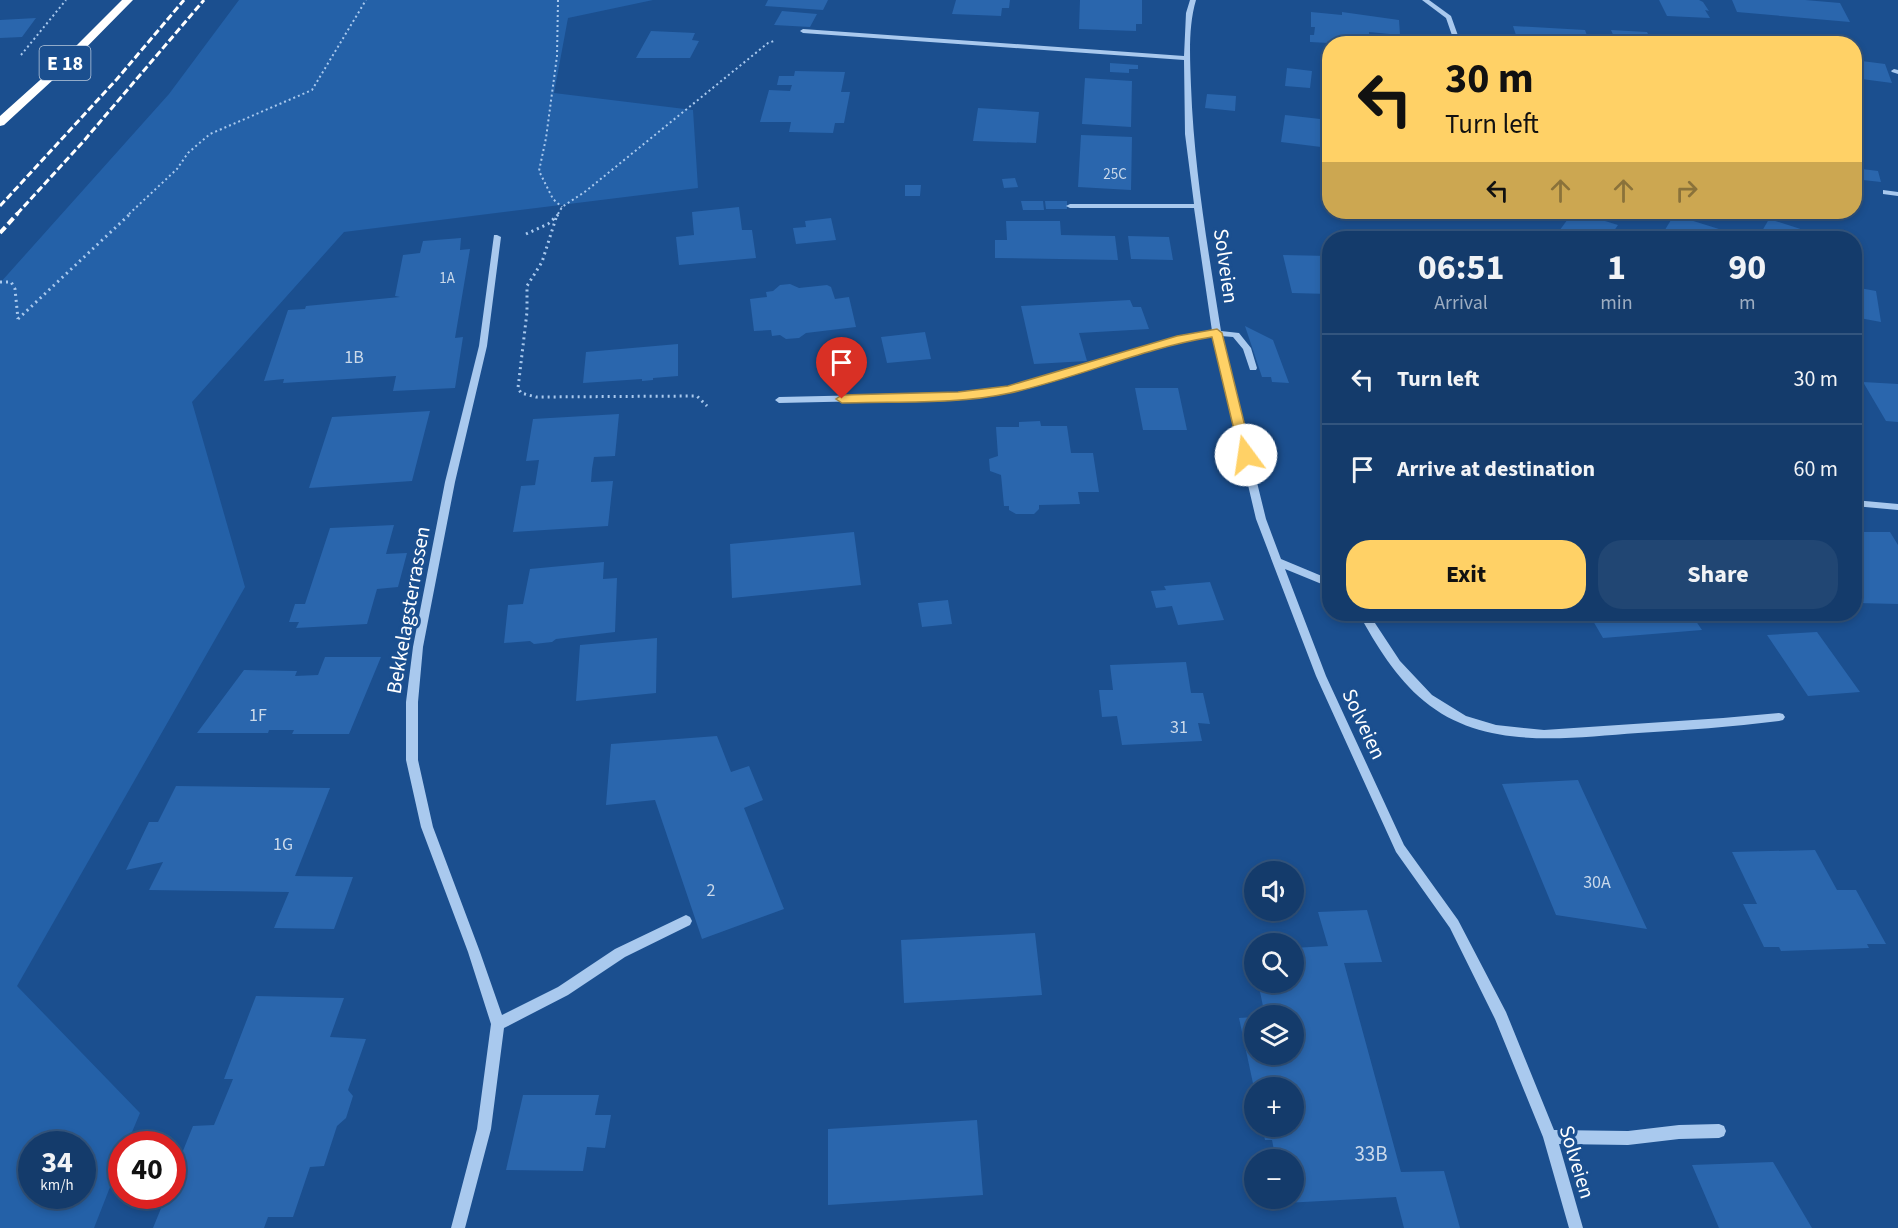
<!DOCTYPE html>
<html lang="en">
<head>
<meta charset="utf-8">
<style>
	:root { --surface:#143b6b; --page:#214673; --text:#f1f3f6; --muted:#9dadc1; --line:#33557e; --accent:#ffd166 }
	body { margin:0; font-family:"Source Sans 3",sans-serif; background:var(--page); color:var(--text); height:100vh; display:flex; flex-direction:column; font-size:22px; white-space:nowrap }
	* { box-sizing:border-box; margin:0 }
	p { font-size:20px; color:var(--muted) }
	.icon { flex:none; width:33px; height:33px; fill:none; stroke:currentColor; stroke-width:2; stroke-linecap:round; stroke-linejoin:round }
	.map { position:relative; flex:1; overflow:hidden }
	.side { position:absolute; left:1322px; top:231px; width:540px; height:390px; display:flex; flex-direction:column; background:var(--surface); border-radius:24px; box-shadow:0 3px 9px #0003,0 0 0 2px var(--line) }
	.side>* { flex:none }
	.top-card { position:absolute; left:1322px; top:36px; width:540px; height:183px; border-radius:24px; box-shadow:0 3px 9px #0003,0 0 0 2px var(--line); background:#ffd166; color:#111; overflow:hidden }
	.fabs { position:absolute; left:1244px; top:861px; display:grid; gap:12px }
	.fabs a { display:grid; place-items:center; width:60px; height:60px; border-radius:50%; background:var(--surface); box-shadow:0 3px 9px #0003,0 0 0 2px var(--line); font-size:30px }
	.speed { position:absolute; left:18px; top:1131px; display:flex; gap:12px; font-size:30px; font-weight:700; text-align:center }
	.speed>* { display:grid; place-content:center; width:78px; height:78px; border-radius:50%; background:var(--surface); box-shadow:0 3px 9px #0003,0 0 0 2px var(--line); line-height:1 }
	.speed small { font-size:15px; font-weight:400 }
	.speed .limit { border:9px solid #d22; background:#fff; color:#111 }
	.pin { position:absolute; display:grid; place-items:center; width:51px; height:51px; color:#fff; margin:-62px -26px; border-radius:50% 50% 50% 0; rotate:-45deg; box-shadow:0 0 6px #0007 }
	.pin .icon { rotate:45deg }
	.me { position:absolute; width:66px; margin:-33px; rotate:346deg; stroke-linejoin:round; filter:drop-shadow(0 0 4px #0008) }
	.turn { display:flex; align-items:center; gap:21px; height:126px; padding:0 24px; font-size:27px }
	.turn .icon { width:78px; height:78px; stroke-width:2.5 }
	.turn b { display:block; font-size:42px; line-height:51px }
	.lanes { display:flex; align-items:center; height:57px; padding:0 24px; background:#0003; justify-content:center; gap:30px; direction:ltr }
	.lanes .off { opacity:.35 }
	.eta { display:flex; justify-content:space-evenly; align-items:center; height:102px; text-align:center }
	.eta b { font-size:36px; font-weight:700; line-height:42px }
	.button { display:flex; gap:12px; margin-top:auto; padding:12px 24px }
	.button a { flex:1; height:69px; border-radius:24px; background:var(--accent); color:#111; font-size:24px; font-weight:700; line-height:69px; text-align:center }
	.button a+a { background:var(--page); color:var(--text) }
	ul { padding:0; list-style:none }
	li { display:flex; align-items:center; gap:18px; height:90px; padding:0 24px; border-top:2px solid var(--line) }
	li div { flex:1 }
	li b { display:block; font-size:22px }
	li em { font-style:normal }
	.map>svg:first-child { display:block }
</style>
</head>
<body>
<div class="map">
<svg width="1898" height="1228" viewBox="0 0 1898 1228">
	<rect width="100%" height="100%" fill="#1b4f8f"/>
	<path fill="#2461a8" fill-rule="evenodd" d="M239,0H653L568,18L554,93L693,110L698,188L344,232L192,402L245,587L17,986L140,1113L127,1144H122L121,1159L94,1228H0V283L169,94ZM32,1144H82V1196H32Z"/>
	<path fill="#2a66ad" d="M768,0H828L823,10L765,6Z
		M956,0H1010L1009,8H1002L1001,16L952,14Z
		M1080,0H1142V24H1136V31L1079,29Z
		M1659,0H1699L1703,2L1709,11L1705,10L1710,18L1667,16Z
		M1732,0H1805L1840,3L1850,22L1737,12Z
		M782,11L817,14L810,27L774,25Z
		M1311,12L1342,15V12L1399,20L1400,35L1369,32V35H1366V41L1348,40V44L1310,42V35H1314L1315,27H1311Z
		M36,18L22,37L0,38V20Z
		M1513,26L1585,30L1590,44H1519Z
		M1611,30L1647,32L1653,44H1617Z
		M651,31L695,33L692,40L699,41L690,58H636Z
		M1854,60L1885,64L1892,83L1854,78Z
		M1110,63L1138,65V69H1129V73L1110,72Z
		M1287,68L1312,71L1310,88L1285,86Z
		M795,71L845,72L841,92H850L844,123H835L833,133L789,132L791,122H760L769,90L790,91L792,85H777L779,76H794Z
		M1085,78L1132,81L1131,127L1082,124Z
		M1207,94L1236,96L1235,111L1205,108Z
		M978,108L1039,112L1036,143L973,141Z
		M1285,115L1329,120V148L1281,142Z
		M1081,135L1132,137L1131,190L1078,187Z
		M1854,168L1878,171L1881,182L1854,179Z
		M1015,178L1018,187L1004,188L1002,179Z
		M905,185H921L920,196H905Z
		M1021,201H1043L1044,210H1023Z
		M1045,201H1067V209H1046Z
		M739,207L742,230H752L756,258L679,265L676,237L694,235L692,212Z
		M1456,212H1498L1502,220L1459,219Z
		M1573,212H1576L1618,225L1609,238H1554Z
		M1674,215L1719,229L1713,238H1660Z
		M831,218L836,240L796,244L793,228L806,227L805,221Z
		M1769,219L1813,233L1810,238H1758Z
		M1006,221H1060L1061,235L1115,236L1118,260L995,258V240H1007Z
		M1128,236L1169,237L1173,260L1131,259Z
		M461,238L460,250L470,249L455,338L463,337L455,388L393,391L396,376L283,383L284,379L264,381L288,310L305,309L306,306L400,297L395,296L403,255L420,253L423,241Z
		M1283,255L1329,256V294L1292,293Z
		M790,284L799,288L827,285L831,287L835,299L849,297L856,327L806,333L799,338L786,339L780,335L772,336L771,330L754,331L750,299L767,297L766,292L773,291L780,285Z
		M1854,287L1876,291L1881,322L1854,317Z
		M1130,300L1133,307H1141L1149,329L1079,333L1087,361L1034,364L1021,306Z
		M1245,326L1273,340L1289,383L1272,382L1271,377H1262Z
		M925,332L931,359L887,363L881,337Z
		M678,344V376L653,378V380L642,381V379L583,383L586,352Z
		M1863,382L1898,384V422L1886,421Z
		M1135,388H1178L1187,430H1143Z
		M430,411L412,481L309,488L332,417Z
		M619,414L615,456L594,457L592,469L591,482L613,481L608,526L513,532L521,486L535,485L537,473L539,460L526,461L533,419Z
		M1040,421L1041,426H1067L1071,453H1093L1099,492H1078L1080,504L1039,505V509L1034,514H1016L1009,510V506H1004L1001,475L990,471L989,459L998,456L996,427H1019V422Z
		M394,525L386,554L407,553L398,587L377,589L367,624L296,628L299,622H289L295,604H305L330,528Z
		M854,532L861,585L732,598L730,544Z
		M1854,532H1890L1898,545V604L1857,603L1854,598Z
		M604,562L603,579L617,578L615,632L556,639L552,642L534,644L530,641L504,643L508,605L523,604L530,569Z
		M1210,582L1224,620L1178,625L1172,606L1156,608L1151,591L1166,590L1164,586Z
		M948,600L952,624L922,627L918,603Z
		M1589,614H1691L1702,630L1603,638Z
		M1817,632L1860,692L1808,696L1767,635Z
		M657,638L656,693L576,701L580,645Z
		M325,657H381L349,734H292L294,730H269L268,733H197L244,670L297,671L295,676L318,675Z
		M1186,662L1191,693H1203L1210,724L1198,723L1202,741L1122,745L1117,716L1102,717L1099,690H1113L1110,665Z
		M717,736L731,772L749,766L763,800L744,808L784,909L702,939L655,800L606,805L611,744Z
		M1578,780L1582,789L1647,929L1556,915L1502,784Z
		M176,786L330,788L295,876L353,877L334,929L274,928L289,892L149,890L163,862L126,870L149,822H158Z
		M1815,850L1837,890H1856L1886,944H1867L1869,948L1781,951L1779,947H1764L1743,904H1757L1732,852Z
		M1367,910L1382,962L1344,963L1401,1172L1444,1171L1460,1228H1404L1396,1197L1285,1203L1284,1198H1293V1160H1276L1272,1140H1265L1262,1126H1293V1088H1254L1239,1018L1254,1017V1054H1293V1016H1265L1258,982H1293V948L1328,946L1318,912Z
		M1035,933L1042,995L904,1003L901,940Z
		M256,996L344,998L330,1037L366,1039L348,1090L353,1096L346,1118L337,1126L324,1166L310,1167L293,1217H268L264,1228H153L166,1196H172V1178L193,1126L214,1125L233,1079H224Z
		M523,1095H599L595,1115H611L605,1148L587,1147L583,1171L506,1170Z
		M977,1120L983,1195L828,1205V1129Z
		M1773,1162L1812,1228H1719L1692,1165Z"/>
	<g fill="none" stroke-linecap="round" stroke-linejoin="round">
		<path stroke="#a9c9ee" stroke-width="2" stroke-dasharray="2 3" stroke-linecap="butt" d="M558,0L557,56L546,138L539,171L553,199L562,207
			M21,55L66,0
			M129,214L177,169L188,153L210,134L312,90L366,0
			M558,214L562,207L586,191L768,43L774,41"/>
		<path stroke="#a9c9ee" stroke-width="3" stroke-dasharray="2 4" stroke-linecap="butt" d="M556,218L542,262L527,286V312L518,388L521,393L536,397L697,396L707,406
			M526,234L548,224L560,213
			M0,282H11L15,289L18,319
			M18,319L131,213"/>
		<path fill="#a9c9ee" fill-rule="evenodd" d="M1190,0H1196C1188,27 1190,58 1191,86C1194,169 1208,249 1221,331L1239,333L1251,348L1257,368L1256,370H1250L1243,349L1233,337L1221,336L1266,519L1281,559L1329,579V587L1285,569L1326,676L1404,845L1458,920L1506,1012L1554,1130L1628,1131L1679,1125L1719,1124L1724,1126L1726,1131L1724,1136L1719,1138L1679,1139L1628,1145L1559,1144L1583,1228H1569L1543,1137L1495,1019L1450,928L1396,852L1316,676L1256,519L1213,336L1182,340L1009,393L958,399L779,403L775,400L779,397L958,393L1008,387L1178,336L1212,331L1194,208H1070L1066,206L1070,204H1194L1185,134L1184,60L803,33L800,31L803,29L1184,56L1186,13Z
			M1422,0H1429L1451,16L1461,44H1455L1446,18Z
			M1894,69L1898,70V74L1892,72L1891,71Z
			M1883,190L1898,192V196L1883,194Z
			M494,235H497L501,237L487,346L455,482L423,647L418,702V760L433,827L480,952L502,1015L558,987L615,949L686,915L690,917L692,921L690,925L625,957L568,995L504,1028L491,1129L465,1228H451L477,1129L491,1024L468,952L421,827L406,760V702L413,647L445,482L479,346Z
			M1854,500L1898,504V510L1854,506Z
			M1359,614H1369L1400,661L1432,695L1466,716L1496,725L1544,730L1723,718L1779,713L1783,714L1785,717L1783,720L1779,721C1732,727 1685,730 1638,733C1566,738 1484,751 1424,701C1396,678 1376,645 1359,614Z"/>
		<path fill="#fff" fill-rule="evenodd" d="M122,0H133L67,67L4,125L0,126V116L59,63Z"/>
		<path stroke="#fff" stroke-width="3" stroke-dasharray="7 3" stroke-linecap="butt" d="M0,206L117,79L184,0
			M17,214L82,143L204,0"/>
		<path stroke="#fff" stroke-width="4" stroke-dasharray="8 4" stroke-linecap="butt" d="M0,233L18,213"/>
	</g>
	<path fill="#ffd166" stroke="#a68842" stroke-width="1.5" d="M1217,329L1222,333L1252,455L1246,459L1240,455L1212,337C1143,348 1078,378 1010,393C956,405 897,401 842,403L836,399L842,395L958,392L1008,386L1177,336Z"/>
	<g text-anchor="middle" stroke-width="6" stroke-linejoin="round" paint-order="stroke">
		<g font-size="15" fill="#cad9ea">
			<text x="1115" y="179">25C</text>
			<text x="447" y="283">1A</text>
		</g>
		<g font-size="18" fill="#cad9ea">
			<text x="354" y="363">1B</text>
			<text x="258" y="721">1F</text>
			<text x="1179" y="733">31</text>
			<text x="283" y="850">1G</text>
			<text x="1597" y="888">30A</text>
			<text x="711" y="896">2</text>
		</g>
		<rect fill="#1b4f8f" stroke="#bbcadd" stroke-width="1.5" x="39.5" y="46" width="51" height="34" rx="4.5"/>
		<g font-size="20" font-weight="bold" fill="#fff">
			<text x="65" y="70">E 18</text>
		</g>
		<g font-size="21" fill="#fff" stroke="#1b4f8f">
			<text transform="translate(1226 266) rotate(82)" y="7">Solveien</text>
			<text transform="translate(408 610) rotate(-80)" y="7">Bekkelagsterrassen</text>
			<text transform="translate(1364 724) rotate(65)" y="7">Solveien</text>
			<text transform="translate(1577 1162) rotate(73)" y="7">Solveien</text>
		</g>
		<g font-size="21" fill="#cad9ea">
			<text x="1371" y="1161">33B</text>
		</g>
	</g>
</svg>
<div class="fabs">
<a><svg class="icon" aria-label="sound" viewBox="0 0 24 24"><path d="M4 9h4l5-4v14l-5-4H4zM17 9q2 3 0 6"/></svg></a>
<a><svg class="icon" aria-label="search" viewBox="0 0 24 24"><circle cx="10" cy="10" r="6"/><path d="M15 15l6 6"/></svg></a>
<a><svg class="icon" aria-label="layers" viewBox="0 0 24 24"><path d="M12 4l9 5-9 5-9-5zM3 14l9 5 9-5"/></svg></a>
<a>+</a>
<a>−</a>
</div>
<div class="speed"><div>34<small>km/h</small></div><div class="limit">40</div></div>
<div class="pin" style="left:842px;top:399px;background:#d93025"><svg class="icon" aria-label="arrive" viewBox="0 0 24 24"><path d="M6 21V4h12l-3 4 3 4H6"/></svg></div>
<svg class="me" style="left:1246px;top:455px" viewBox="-20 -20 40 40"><circle r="19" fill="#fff"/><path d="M0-13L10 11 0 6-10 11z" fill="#ffd166"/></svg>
<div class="top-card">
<div class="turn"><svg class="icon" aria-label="left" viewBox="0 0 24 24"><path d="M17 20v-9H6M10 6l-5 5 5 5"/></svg><div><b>30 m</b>Turn left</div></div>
<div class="lanes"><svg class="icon" aria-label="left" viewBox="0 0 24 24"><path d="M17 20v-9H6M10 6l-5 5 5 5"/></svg><svg class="icon off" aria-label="ahead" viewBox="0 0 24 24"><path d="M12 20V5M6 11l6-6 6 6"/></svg><svg class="icon off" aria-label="ahead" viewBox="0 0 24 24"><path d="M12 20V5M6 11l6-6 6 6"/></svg><svg class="icon off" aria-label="right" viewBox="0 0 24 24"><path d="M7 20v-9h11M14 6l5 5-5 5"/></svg></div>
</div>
<section class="side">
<div class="eta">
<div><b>06:51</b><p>Arrival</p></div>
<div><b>1</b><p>min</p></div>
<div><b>90</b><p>m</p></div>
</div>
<ul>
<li><svg class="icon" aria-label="left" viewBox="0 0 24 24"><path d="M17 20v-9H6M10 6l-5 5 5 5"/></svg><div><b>Turn left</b></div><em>30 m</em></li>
<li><svg class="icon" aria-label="arrive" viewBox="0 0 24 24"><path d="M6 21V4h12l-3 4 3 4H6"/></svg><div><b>Arrive at destination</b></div><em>60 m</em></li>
</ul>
<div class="button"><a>Exit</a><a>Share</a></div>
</section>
</div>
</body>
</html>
